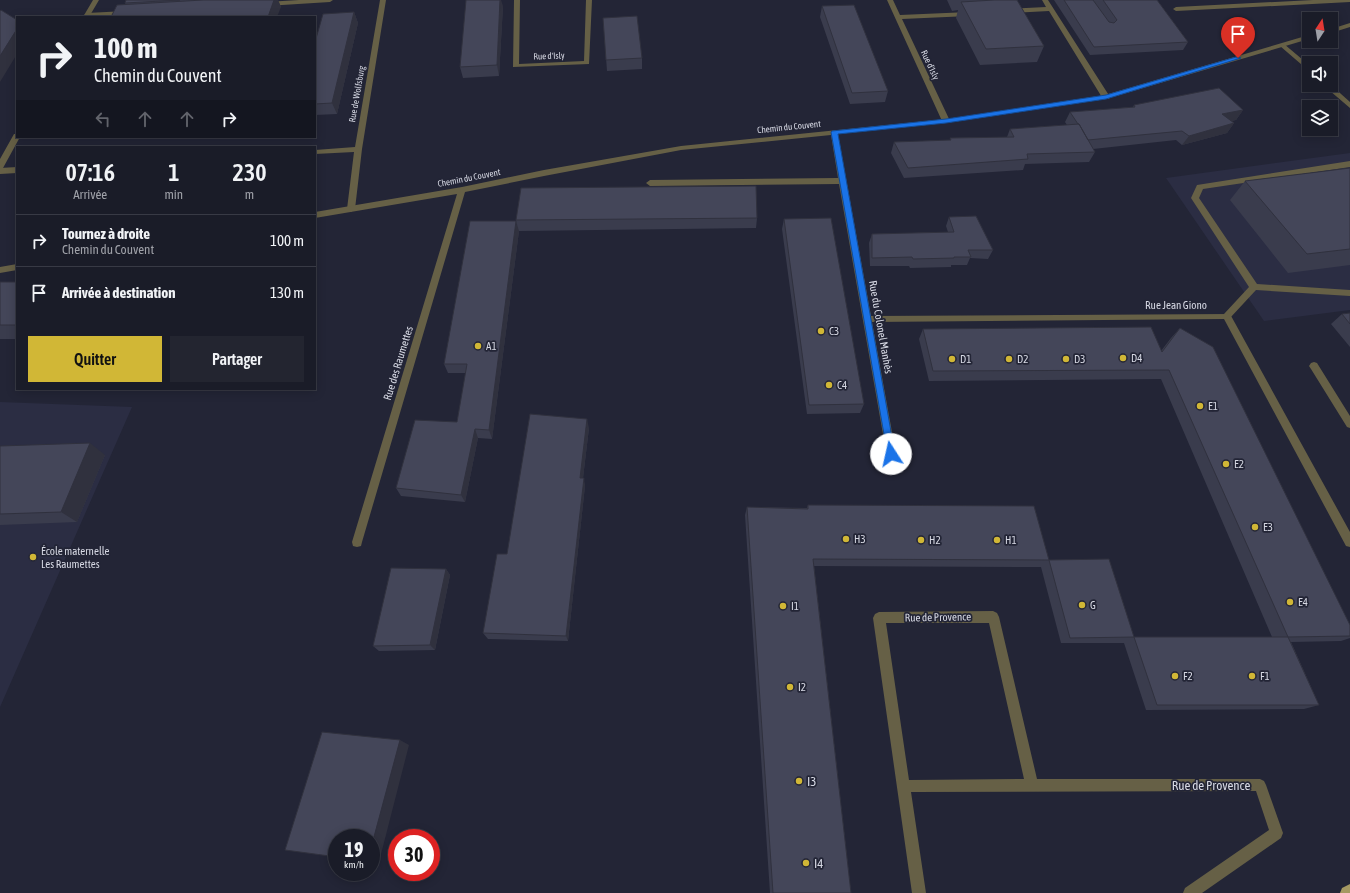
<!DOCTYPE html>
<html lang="fr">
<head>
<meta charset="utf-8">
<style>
	:root { --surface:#1a1c28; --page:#232530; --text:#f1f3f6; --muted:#9fa1a8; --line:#383a45; --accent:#d1b736 }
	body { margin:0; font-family:"Asap Condensed",sans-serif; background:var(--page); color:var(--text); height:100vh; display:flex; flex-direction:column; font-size:15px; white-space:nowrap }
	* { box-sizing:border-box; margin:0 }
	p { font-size:13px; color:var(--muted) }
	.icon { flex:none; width:22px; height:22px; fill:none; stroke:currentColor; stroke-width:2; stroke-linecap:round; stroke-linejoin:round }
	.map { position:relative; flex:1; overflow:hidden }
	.side { position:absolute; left:16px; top:146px; width:300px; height:244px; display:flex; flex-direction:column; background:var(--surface); border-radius:0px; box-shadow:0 2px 10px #0003,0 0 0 1px var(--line) }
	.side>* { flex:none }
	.guide { position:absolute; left:16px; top:16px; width:300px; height:122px; border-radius:0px; box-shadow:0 2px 10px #0003,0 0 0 1px var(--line); background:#1a1c28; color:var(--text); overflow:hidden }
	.needle { width:26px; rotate:12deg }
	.buttons { position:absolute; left:1302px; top:12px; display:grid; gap:8px }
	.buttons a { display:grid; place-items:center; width:36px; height:36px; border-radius:0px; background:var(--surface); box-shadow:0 2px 10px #0003,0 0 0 1px var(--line); font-size:20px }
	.speed { position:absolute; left:328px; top:829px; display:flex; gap:8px; font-size:20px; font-weight:700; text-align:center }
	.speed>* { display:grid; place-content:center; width:52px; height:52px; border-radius:50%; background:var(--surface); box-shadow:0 2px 10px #0003,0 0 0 1px var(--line); line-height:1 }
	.speed small { font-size:10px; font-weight:400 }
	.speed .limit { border:6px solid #d22; background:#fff; color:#111 }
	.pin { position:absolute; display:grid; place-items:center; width:34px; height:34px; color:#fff; margin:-41px -17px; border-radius:50% 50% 50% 0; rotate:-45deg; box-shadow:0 0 4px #0007 }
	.pin .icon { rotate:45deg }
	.me { position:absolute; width:44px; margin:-22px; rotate:350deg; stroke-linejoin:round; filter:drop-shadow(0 0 3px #0008) }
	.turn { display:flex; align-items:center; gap:14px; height:84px; padding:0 12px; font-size:18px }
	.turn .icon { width:52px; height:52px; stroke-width:2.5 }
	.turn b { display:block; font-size:28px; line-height:34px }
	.lanes { display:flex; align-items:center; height:38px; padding:0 12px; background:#0003; justify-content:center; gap:20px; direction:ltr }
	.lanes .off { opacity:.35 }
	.eta { display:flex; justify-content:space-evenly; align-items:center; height:68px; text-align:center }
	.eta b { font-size:24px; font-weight:600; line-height:28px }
	.cta { display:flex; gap:8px; margin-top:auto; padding:8px 12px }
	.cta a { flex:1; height:46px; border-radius:0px; background:var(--accent); color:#111; font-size:16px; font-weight:600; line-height:46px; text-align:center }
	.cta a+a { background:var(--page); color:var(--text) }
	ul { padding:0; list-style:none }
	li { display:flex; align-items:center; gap:12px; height:52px; padding:0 12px; border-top:1px solid var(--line) }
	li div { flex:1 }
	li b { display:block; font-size:15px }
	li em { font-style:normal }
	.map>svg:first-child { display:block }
</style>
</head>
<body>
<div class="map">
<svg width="1350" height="893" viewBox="0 0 1350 893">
	<rect width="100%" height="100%" fill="#232536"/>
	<path fill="#2b2d43" d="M1350,153V310L1264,321L1166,178Z
		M0,402L132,407L0,707Z"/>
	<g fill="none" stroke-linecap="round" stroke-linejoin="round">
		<path fill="#666046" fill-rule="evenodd" d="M299,0H333L330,2L266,6L263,4L266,2Z
			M380,0H386L362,149L355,209L351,212L347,209L354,152L315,154V150L355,147Z
			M514,0H520L519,64L584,61L586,0H592L589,64L513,67Z
			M887,0H893L900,15L969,12L972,14L969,16L902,19L950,121L949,123H943L942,121Z
			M1042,0H1048L1110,97L1109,99H1103L1049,11L1009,13L1006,11L1009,9L1046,7Z
			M1313,0H1350V2L1176,11L1173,9L1176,7Z
			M126,11L128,12V14L87,17L84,15L87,13Z
			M1280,44H1284L1309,65V71L1280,46Z
			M1323,85H1331L1350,102V108Z
			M1350,161V167L1203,189L1199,198L1257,284L1350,290V296L1256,290L1230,318H1224L1223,316L1224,314L1249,287L1191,198L1197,185Z
			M17,167V173L0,174V168Z"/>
		<path fill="#666046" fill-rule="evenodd" d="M93,0H99L89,17H83Z
			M1350,23V27L1331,33V29Z
			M1309,35V39L1106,99L946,123L838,134L871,316L1230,314L1350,532V547L1346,546L1224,319L872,322L896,454L895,457L891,458L887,457L839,184L650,186L646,183L650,180L838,178L831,135L681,150L544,176L465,192L362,542L361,546L357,547L353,546L352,542L457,194L315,218V212L462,187L544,170L681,146L946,119L1105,95Z
			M14,134H17V137H20L3,168L0,169V159Z
			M17,264V270L0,273V267Z
			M1314,362L1317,363L1350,416V428L1347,427L1311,369L1309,366L1311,363Z
			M993,611L997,613L999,617L1037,779H1260L1264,781L1266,785L1283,833L1281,838L1202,893H1183L1185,888L1269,830L1256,791L911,792L926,893H912L873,618L875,614L879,612ZM886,623H989L1024,779L909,780Z"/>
		<path fill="#a59962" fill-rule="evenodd" d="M1350,884V893H1340L1342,888Z"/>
	</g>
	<path fill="#3a3c4d" d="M126,0H278L281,7L126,5L125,3Z
		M947,0H1017L1044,46L1037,62L980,65L956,18L958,10L952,11Z
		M1054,0H1157L1188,42L1183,50L1090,55Z
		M503,6L499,76L463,78L460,67Z
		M822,6L888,91L885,102L850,104L820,17Z
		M354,12L358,23L337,114L315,115V42Z
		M603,18L642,58V69L607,71Z
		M1134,105L1243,110L1236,120L1231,121L1234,123L1227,133L1182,145L1176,140L1093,149L1095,152L1089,162L1025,164L1023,170L904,178L891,153L894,142L950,140V138L1007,137L1010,129L1067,125L1065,122L1070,112L1133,107Z
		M53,137H82L54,138Z
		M1350,168V265L1288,273L1230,200L1245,181Z
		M521,188L757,218L756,228L519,231L492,439L478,438L465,502L401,496L396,488L457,422L466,373H448L444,364L516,221Z
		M949,217L993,250L988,259L970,258L967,265H951V267L910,268L909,266H870L869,243L872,234L948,232L946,226Z
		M784,219L864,404L860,413L807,414L782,229Z
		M0,282H17V339H0Z
		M1350,313V347L1331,324L1342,314Z
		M1180,328L1350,625V638L1341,641L1291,642L1319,705L1304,709L1146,710L1124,643H1061L1041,567L814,566L851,893H770L745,515L747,507L807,508L808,505L1049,560L1134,637H1272L1161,379L929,381L919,339L923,329L1161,351L1171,338Z
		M589,428L583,478L585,486L568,641L488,639L483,633L507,554Z
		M0,446L105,455L77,522L0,525Z
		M446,569L450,575L435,650L379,651L373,646Z"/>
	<path fill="#30313e" d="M274,0H278L281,7L277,17H268Z
		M500,0H501L503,6L499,76L497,65Z
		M354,12L358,23L337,114L332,103Z
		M17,29V54L0,82V56Z
		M1243,110L1236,120L1216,124L1222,114Z
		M1234,123L1227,133L1182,145L1189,136Z
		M516,221L519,231L492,439L489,430Z
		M587,419L589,428L582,486L580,478Z
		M475,429L478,438L465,502L461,495Z
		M90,443L105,455L77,522L61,512Z
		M584,478L585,486L568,641L566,636Z
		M446,569L450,575L435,650L430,645Z
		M400,740L409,745L379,862L371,861V848Z"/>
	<path fill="#444659" stroke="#30313e" d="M126,0H180L125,3Z
		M203,0H274L268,17H111L117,5Z
		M466,0H500L497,65L460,67Z
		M994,0H1017L1044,46L986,49L961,2Z
		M1064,0H1093L1109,22L1114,23L1117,20L1103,0H1157L1188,42L1094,47Z
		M854,5L888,91L852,93L822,6Z
		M1,10L17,20V29L0,56V11Z
		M354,12L332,103L315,104V42L323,14Z
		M637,16L642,58L606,60L603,18Z
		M1219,88L1243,110L1222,114L1234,123L1189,136L1182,131L1088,140L1079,124H1078L1070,112L1135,107L1134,105Z
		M1079,124L1095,152L1027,154L1028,159L908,168L894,142L951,140L950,138L1014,137L1010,129Z
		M1350,168V249L1307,254L1245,181Z
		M756,186L757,218L516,220L521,188Z
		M976,216L993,250H968L971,257H954V258L913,259L912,257L872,258V234L954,232L949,217Z
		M831,218L864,404L809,405L784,219Z
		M470,221H516L489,430L475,429L461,495L396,488L415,420L457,422L467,364H444Z
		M0,282H17V325H0Z
		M1350,313V324L1342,314Z
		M1151,327L1162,352L1180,328L1213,347L1350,625V636L1288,637L1169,370L933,371L923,329Z
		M530,414L587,419L580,478H584L566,636L483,633L497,554H507Z
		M90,443L61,512L0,514V446Z
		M808,505L1034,506L1049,560L813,559L851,893H773L747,507L808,509Z
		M1109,559L1134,637L1070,638L1049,560Z
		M391,568L446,569L430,645L373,646Z
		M1134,637H1288L1319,705H1157Z
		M322,732L400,740L371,848V838H337V857L285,850Z"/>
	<path fill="#1a73e8" stroke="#114b97" d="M1236,57L1241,58L1106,99L946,123L838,134L895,454L894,457H888L831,132L832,131L946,119L1106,95Z"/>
	<g fill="#d1b736" stroke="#232536" stroke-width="1.5">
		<circle cx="821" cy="331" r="4"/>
		<circle cx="478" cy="346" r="4"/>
		<circle cx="1123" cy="358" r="4"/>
		<circle cx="952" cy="359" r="4"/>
		<circle cx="1009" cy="359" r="4"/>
		<circle cx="1066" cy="359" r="4"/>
		<circle cx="829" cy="385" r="4"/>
		<circle cx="1200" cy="406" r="4"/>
		<circle cx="1226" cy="464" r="4"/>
		<circle cx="1255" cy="527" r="4"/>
		<circle cx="846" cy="539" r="4"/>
		<circle cx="921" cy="540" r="4"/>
		<circle cx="997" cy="540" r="4"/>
		<circle cx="33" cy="557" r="4"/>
		<circle cx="1290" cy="602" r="4"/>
		<circle cx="1082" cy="605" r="4"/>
		<circle cx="783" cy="606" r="4"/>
		<circle cx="1175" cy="676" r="4"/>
		<circle cx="1252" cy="676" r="4"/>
		<circle cx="790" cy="687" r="4"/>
		<circle cx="799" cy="781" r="4"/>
		<circle cx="806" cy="863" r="4"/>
	</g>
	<g text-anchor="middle" stroke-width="3.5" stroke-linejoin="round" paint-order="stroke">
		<g font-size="9" fill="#d6d8e3" stroke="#232536">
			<text transform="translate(549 56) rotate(-2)" y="3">Rue d'Isly</text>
			<text transform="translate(930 65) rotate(65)" y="3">Rue d'Isly</text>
			<text transform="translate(357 94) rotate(-80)" y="3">Rue de Wolfsburg</text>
			<text transform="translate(789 127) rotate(-6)" y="3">Chemin du Couvent</text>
			<text transform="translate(469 178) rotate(-11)" y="3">Chemin du Couvent</text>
		</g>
		<g font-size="11" fill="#d6d8e3" stroke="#232536">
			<text x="1176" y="309">Rue Jean Giono</text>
			<text transform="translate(881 327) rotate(80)" y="4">Rue du Colonel Manhès</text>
			<text transform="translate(398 363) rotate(-73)" y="4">Rue des Raumettes</text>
			<text transform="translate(938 617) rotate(-1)" y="4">Rue de Provence</text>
		</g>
		<g font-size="11" fill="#d6d8e3" stroke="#232536" text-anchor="start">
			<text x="829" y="335">C3</text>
			<text x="486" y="350">A1</text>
			<text x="1131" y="362">D4</text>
			<text x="960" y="363">D1</text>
			<text x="1017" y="363">D2</text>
			<text x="1074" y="363">D3</text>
			<text x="837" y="389">C4</text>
			<text x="1208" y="410">E1</text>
			<text x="1234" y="468">E2</text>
			<text x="1263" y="531">E3</text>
			<text x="854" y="543">H3</text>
			<text x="929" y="544">H2</text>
			<text x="1005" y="544">H1</text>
			<text x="41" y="555">École maternelle<tspan x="41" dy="13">Les Raumettes</tspan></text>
			<text x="1298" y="606">E4</text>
			<text x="1090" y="609">G</text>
			<text x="791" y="610">I1</text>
			<text x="1183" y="680">F2</text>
			<text x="1260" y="680">F1</text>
			<text x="798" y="691">I2</text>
		</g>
		<g font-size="13" fill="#d6d8e3" stroke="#232536" text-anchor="start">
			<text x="807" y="786">I3</text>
			<text x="814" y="868">I4</text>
		</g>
		<g font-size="13" fill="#d6d8e3" stroke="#232536">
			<text x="1211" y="790">Rue de Provence</text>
		</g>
	</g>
</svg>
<div class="buttons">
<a><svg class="needle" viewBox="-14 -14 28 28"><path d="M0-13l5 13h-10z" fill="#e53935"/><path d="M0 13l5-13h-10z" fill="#9fa1a8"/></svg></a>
<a><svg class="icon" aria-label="sound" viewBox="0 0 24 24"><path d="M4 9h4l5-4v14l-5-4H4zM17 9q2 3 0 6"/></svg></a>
<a><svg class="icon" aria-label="layers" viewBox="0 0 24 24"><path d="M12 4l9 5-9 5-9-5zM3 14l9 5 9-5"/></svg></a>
</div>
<div class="speed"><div>19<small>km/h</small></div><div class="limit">30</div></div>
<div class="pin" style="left:1238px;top:58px;background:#d93025"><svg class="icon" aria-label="arrive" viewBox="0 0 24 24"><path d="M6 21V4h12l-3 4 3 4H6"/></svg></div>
<svg class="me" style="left:891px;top:454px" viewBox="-20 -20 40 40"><circle r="19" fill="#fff"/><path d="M0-13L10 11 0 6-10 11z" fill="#1a73e8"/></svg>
<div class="guide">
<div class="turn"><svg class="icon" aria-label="right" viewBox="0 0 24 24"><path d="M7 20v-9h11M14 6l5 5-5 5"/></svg><div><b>100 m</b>Chemin du Couvent</div></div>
<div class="lanes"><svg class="icon off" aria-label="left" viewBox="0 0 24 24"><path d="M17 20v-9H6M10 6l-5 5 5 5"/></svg><svg class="icon off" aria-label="ahead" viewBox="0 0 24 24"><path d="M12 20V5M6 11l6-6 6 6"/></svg><svg class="icon off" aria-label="ahead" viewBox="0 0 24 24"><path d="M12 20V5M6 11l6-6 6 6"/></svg><svg class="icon" aria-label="right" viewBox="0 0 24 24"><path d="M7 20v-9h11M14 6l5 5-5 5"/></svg></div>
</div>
<section class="side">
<div class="eta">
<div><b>07:16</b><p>Arrivée</p></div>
<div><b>1</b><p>min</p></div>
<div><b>230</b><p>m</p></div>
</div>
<ul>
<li><svg class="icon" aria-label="right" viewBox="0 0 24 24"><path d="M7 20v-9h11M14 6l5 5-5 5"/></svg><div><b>Tournez à droite</b><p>Chemin du Couvent</p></div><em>100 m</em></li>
<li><svg class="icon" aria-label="arrive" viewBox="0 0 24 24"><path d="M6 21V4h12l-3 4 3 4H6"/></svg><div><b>Arrivée à destination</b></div><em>130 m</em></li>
</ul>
<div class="cta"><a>Quitter</a><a>Partager</a></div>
</section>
</div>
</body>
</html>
